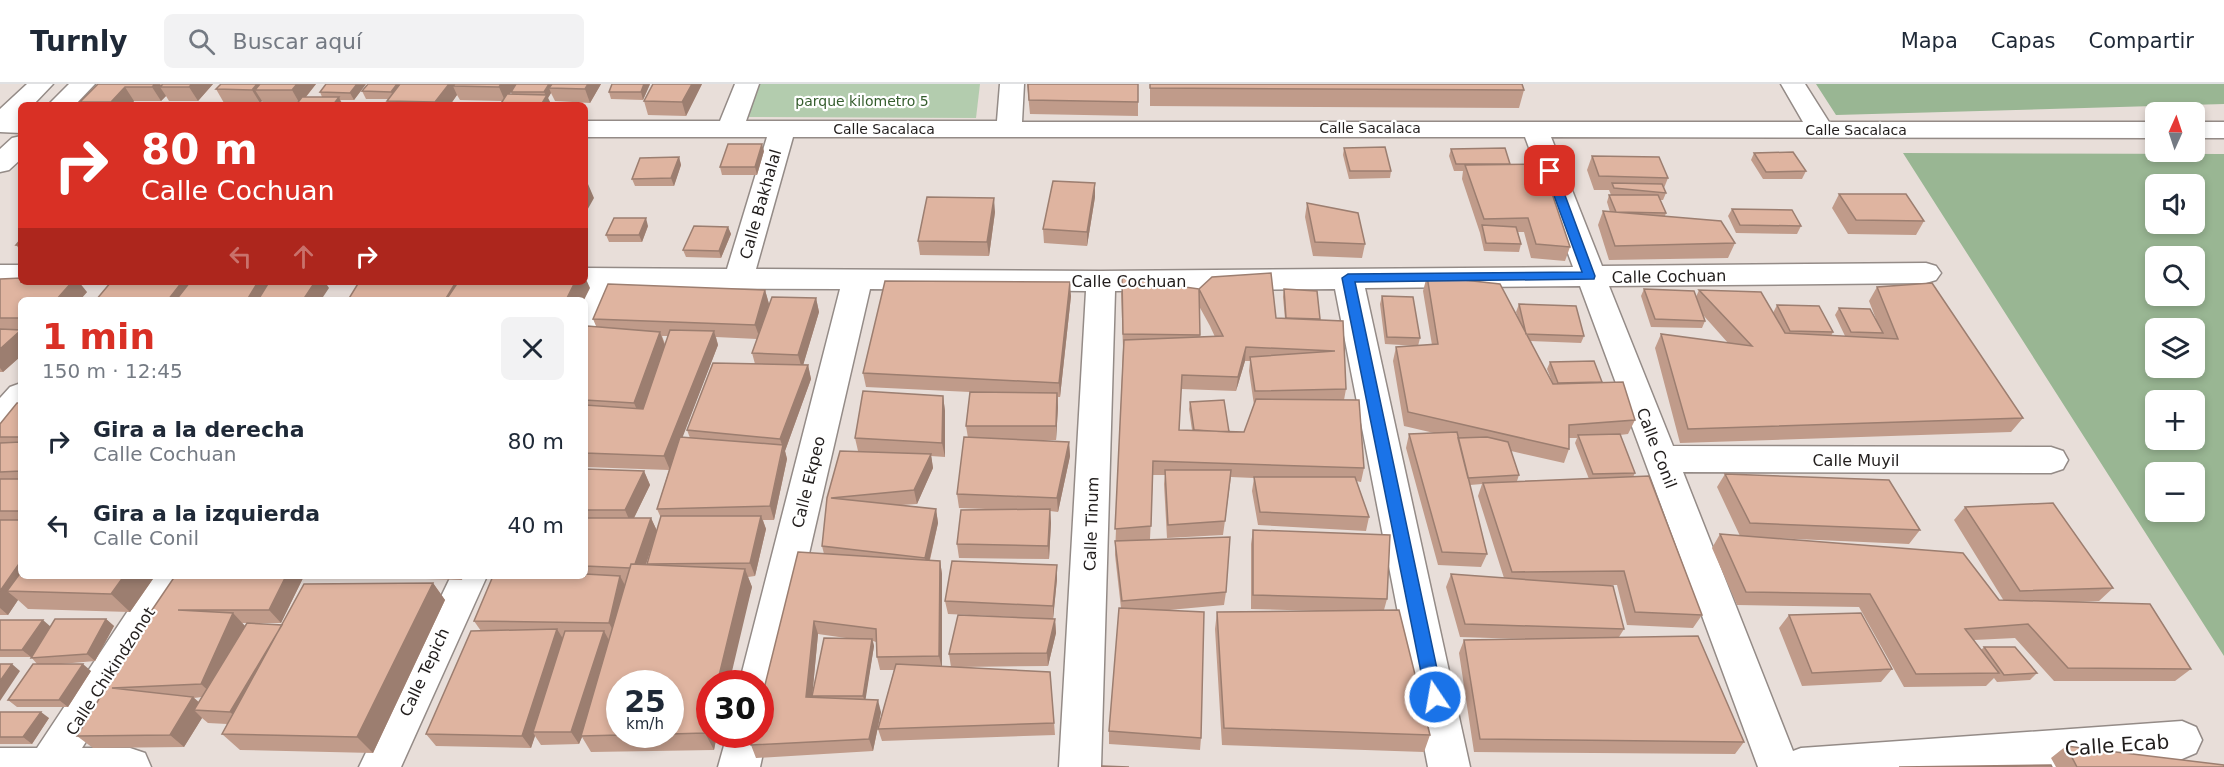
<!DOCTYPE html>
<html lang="es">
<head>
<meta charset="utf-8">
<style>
	:root { --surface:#fff; --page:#f2f2f3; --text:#1f2937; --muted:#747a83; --line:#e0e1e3; --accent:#d93025 }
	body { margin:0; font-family:"DejaVu Sans",sans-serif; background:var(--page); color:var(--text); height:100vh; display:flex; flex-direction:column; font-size:22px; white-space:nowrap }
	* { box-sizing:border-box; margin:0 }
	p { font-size:20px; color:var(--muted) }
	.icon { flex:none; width:33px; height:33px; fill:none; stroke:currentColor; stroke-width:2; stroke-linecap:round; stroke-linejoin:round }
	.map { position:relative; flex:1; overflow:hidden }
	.panel { position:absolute; left:18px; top:213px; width:570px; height:282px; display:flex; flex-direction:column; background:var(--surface); border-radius:9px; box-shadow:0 3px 9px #0003 }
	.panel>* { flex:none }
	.hud { position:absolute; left:18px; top:18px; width:570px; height:183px; border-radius:9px; box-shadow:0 3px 9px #0003; background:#d93025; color:#fff; overflow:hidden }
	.needle { width:39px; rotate:3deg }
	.controls { position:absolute; left:2145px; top:18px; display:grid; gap:12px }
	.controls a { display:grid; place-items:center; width:60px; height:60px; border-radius:9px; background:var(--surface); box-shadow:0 3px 9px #0003; font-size:30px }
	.speed { position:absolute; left:606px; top:586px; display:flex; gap:12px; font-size:30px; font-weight:700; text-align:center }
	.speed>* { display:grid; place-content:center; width:78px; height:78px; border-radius:50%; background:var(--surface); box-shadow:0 3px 9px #0003; line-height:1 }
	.speed small { font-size:15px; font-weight:400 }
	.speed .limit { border:9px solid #d22; background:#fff; color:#111 }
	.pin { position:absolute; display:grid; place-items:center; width:51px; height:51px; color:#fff; margin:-26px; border-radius:12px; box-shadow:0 3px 9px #0006 }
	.me { position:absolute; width:66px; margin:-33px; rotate:348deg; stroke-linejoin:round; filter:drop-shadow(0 0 4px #0008) }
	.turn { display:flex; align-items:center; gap:21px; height:126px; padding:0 24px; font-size:27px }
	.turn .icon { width:78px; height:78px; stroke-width:2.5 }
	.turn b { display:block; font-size:42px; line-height:51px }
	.lanes { display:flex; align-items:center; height:57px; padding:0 24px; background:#0003; justify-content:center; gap:30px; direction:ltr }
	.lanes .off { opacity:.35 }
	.round { display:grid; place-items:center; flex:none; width:63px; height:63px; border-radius:9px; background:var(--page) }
	.head { display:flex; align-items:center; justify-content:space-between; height:102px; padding:0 24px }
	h1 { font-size:36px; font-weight:700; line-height:45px; color:var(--accent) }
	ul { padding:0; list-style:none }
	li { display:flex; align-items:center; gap:18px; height:84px; padding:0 24px }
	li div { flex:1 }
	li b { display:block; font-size:22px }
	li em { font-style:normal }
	header { display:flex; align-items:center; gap:36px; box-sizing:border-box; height:84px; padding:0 30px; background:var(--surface); border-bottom:2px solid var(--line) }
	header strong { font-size:28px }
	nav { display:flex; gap:33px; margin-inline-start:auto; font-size:21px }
	.search { width:420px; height:54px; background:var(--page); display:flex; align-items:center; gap:15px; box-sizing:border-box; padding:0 21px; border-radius:9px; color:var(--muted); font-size:22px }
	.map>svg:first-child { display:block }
</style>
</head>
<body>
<header>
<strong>Turnly</strong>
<div class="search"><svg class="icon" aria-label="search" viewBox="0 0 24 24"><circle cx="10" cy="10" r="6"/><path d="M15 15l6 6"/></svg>Buscar aquí</div>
<nav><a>Mapa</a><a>Capas</a><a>Compartir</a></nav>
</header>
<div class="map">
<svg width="2224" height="683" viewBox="0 0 2224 683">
	<rect width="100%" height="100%" fill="#e8ded9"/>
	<path fill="#b3ccae" d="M758,0H980L976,34L745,33Z"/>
	<path fill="#99b693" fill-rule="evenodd" d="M1816,0H2224V20L1836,31Z
		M1903,69L2224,70V572ZM2156,100H2194V140H2156ZM2156,172H2194V212H2156ZM2156,244H2194V284H2156ZM2156,316H2194V356H2156ZM2156,388H2194V428H2156Z"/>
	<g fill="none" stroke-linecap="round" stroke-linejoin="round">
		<g stroke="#948b87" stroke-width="3">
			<path id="minor" d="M735,0H759L746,37H997L1000,0H1024L1022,38H1803L1781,0H1805L1829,38H2156V54L1551,53L1602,182L1926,179L1936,182L1941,189L1936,196L1926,199L1609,202L1673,362L2051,363L2063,367L2068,376L2063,385L2051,389L1683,388L1793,667L1801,664L2182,637L2196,643L2202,656L2196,669L2182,675L2065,683H1758L1580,202L1365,204L1470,683H1428L1335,205L1115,207L1101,683H1059L1086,207L870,205L779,600L773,612L760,617V600H739L840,205L617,204L596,249L585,253V216H582L588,204L575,201L573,198H585V184L727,185L767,53H585V37H720ZM793,53H1525L1573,183L1101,187L756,185Z
				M0,32L21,33V49L0,48Z
				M2194,38H2224V54H2194Z
				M0,181H21V198H31L21,201H0Z
				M21,299C21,323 27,340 0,348V314L10,303Z
				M151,492H189L82,664H130L145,669L151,683H0V664H37Z
				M451,492H487L401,683H359Z
				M760,638L767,651L760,683H718L727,651H760Z"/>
		</g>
		<g stroke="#948b87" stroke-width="3">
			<path id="secondary" d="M27,0H53L33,21H21V33L9,44L0,47V25Z
				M69,0H95L75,21H48Z
				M21,52V75L9,86L0,88V65L12,54Z"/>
		</g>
		<use href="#minor" fill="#fff" fill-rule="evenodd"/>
		<use href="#secondary" fill="#fff" fill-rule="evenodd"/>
	</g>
	<path fill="#c09b8a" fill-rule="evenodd" d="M98,0H213L198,17H169L166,12L161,17H134L131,21H82L80,18Z
		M221,0H316L306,13H322L320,8L366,0L354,16H340L343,20H263L262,17L260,19H224L216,5Z
		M368,0H516L509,10H512L511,8L516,0H601L590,19L555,17L551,9L548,14L550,18L548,21H500L502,17L460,16L457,11L450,21H389L387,17L389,15H366L362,7Z
		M612,0H650L643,16L611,15L609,8Z
		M702,0L686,32L648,31L644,17Z
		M1027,0H1138V32L1030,30Z
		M1150,0H1522L1524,6L1519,24L1150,22Z
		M1344,64L1391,87L1390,94L1349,95L1343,71Z
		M1451,65L1510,80L1570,163L1565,177L1531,174L1524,148H1518L1521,160L1519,168L1484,167L1480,149L1462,95L1463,87H1454L1449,72Z
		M764,67L757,91H722L720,83Z
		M1754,69L1806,87L1802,95H1763L1751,76Z
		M1592,72L1668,94L1664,104L1666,109L1663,116H1660L1666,129L1665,132L1735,159L1728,174L1609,176L1598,141L1603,127L1610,128L1607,118L1609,111H1611L1609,106H1594L1587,86Z
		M679,73L681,81L674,102H635L632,95Z
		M1839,110L1924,137L1916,151L1848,150L1832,124Z
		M1095,113L1087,162L1044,159L1043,145Z
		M1307,119L1365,160L1362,174L1313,172L1305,133Z
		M1732,125L1801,142L1797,150L1736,149L1728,132Z
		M995,128L989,172L920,171L918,157Z
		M648,142L642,158H609L606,151Z
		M728,143L731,150L721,174L686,173L683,166Z
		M21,155V167L16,161Z
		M1427,192L1518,233L1516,228L1519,220L1584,252L1581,259L1530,257L1553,300L1547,285L1550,278L1602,298L1635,336L1628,350L1620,351L1635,389L1633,393L1702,531L1693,544L1627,541L1617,501H1600L1624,545L1619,553L1744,658L1735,670L1474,668L1459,569L1464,556L1523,555L1460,553L1446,503L1451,490L1504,494L1478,412L1482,400L1470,401L1487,470L1481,483L1438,481L1406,364L1409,350L1434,349L1404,342L1393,277L1396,263L1432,261L1423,207ZM1569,354H1577L1575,359L1589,395L1517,397L1519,391L1511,367L1564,379L1569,365Z
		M0,195L87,208L80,216H21V272L3,288H0Z
		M1877,203L2023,334L2011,348L1680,359L1655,264L1661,250L1728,259L1704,232L1705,237L1702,244L1651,243L1641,212L1644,205L1696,213L1699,206L1773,229L1777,221L1833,248L1831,252H1845L1835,231L1839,224L1876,235L1869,217Z
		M1199,205L1276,234L1285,235L1283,213L1284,205L1320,236L1346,305L1344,316L1364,384L1361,398L1356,397L1369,433L1366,447L1258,441L1252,407L1254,394L1231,393L1223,451L1167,454L1164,400L1165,391H1153L1150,455L1226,508L1224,521L1169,526L1201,654L1200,666L1109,660V647L1121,524L1115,471L1123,264L1121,208ZM1199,222L1210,242L1215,253H1200ZM1245,277H1250L1249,287L1254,321L1244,348H1229L1190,318L1189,325L1192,346H1179L1181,305L1236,307Z
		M765,206L769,220L816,214L819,228L803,281H808L811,295L785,367L787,375L774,436H763L766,445L755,492L748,493L752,503L710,651H717L714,666L591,668L582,653L579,660L541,661L535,652L531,664L436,662L426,650L481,547L474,537L585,492V385L644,387L650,401L634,434H651L657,447L661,434L657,425L669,386L585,383V245L596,242L593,235ZM662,252H668L665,260ZM716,253L757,255L752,269L755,280L687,346L690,354L682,353L718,261ZM653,459L647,481L646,480ZM670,600V651H620Z
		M1071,212L1060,313H1058V323L1056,356H1035L1069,358L1070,372L1058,428L1050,427L1051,439L1049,475L959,474L957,460L1012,426L959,424L957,410L968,354L966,342L970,308L866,303L863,289Z
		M1382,212L1420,254L1418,262L1385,260L1380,220Z
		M943,312L945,327V373L931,372L933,384L917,420L902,421L936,425L938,439L930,476L940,477L942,490V582L951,583L949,570L1055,535L1056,549L1048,582L959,583L1050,588L1055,651L882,657L878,645L894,586H880L877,573L876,558L873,557L874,562L865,615L881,628L873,667L756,674L751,661L824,470L822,462L827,414L858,367L855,354ZM818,550L853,555L812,613Z
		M21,319V492H155L130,528L28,525L18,516L8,531H0V340Z
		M1725,390L1920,446L1909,460L1770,454L1999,516L2004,517L1954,436L1965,423L2113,504L2099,517L2074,518L2191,585L2175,597H2054L2015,554L1974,556L1981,566L1984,563L2037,589L2030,596L1997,598L1994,594L1986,602L1904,603L1859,523L1737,521L1712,464L1720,450L1740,452L1717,403Z
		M1253,446L1387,515L1384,526L1430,651L1424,668L1222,661L1215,545L1217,528L1322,527L1251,525V460Z
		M1057,481V495L1053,535L948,530L945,517Z
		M175,492H304L281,539H242L245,542L282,541L433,499L445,516L373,669L240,666L222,650L227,640L208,639L202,634L184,663L93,664L77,652ZM202,613L199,618L194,614Z
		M317,492H463L462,496Z
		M1789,531L1892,585L1881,598L1802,602L1779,544Z
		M106,535L114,542L95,577L61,580L91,587L68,623H17L8,616L37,580L31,573H0V536L50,543Z
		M0,628L49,634L32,660H0Z
		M2066,662L2224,683H2056L2051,674Z"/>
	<path fill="#9c7e70" d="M155,0H160L161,3H160L166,12L161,17L152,3Z
		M192,0H213L198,17L189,3Z
		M257,0H259L262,6H255L262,17L260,19L252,6Z
		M297,0H316L300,20L292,6Z
		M357,0H366L354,16L350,9Z
		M397,0H406L395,15L391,8Z
		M449,0H461L453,2L457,11L450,21H437L435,18Z
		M501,0H516L505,17L499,3Z
		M549,0H556L549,4L551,9L548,14L550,18L548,21H541L546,12L544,8Z
		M588,0H601L590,19L585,5Z
		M644,0H650L643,16L641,8Z
		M692,0H702L686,32L682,18Z
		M125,3L134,17L131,21H112L111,18Z
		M339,13L342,21H333Z
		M762,60L764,67L757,91L755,83Z
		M679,73L681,81L674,102L671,94Z
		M1095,99V113L1087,162V148Z
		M588,100L594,114L585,130V106Z
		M994,114L995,128L989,172L987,158Z
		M646,134L648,142L642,158L639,151Z
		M728,143L731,150L721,174L719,167Z
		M585,193L590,204L584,216H566L575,198H585Z
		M72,198H79L87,208L80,216H56Z
		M182,198H193L190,216H168Z
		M258,198H267L272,205L266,216H247Z
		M315,198H325L329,204L321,216H303Z
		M1070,198L1071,212L1060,313L1059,299Z
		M765,206L769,220L760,255L755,241Z
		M816,214L819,228L802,285L798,271Z
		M21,246V272L3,288L0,284V265Z
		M714,247L718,261L670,386L664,372Z
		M660,248L665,262L640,333L634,319Z
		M1246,263L1245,277L1236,307L1238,293Z
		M808,281L811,295L785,367L787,375L774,436L770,422L783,364L780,355Z
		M1057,309L1058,323L1056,356V342Z
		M943,312L945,327V373L942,359Z
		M1069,358L1070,372L1058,428L1057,414Z
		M931,370L933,384L917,420L914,406Z
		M644,387L650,401L631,440L625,426Z
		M936,425L938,439L927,487L925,474Z
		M1050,425L1051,439L1049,475L1048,462Z
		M761,432L766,445L755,492L750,479Z
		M651,434L657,447L640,498L633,484Z
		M21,477V492L7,507L18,516L8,531L0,524V507Z
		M940,477L942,490V585L939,572Z
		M1057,481V495L1053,535V522Z
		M745,485L752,503L729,600H717Z
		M124,492H155L130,528L111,510Z
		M286,492H304L281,539L269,526Z
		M620,492L627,505L616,552L609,539Z
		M433,499L445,516L373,669L357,653Z
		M233,529L245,542L215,613L201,600Z
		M106,535L114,542L95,577L87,570Z
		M1055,535L1056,549L1048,582L1047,569Z
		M43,536L51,543L31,573L22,566Z
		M814,537L818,550L811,625L806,613Z
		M282,541L244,641L230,628Z
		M557,545L565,558L533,648L535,652L531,664L522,652Z
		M604,547L611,560L581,652L582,653L579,660L571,648Z
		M872,555L874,562L865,619L863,612Z
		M12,580L20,587L0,617V597Z
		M83,580L91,587L68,623L59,616Z
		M193,613L207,626H194L202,634L184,663L170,651Z
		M878,616L881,628L873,667L869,655Z
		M41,628L49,634L32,660L23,653Z
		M710,632V651H717L714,666L705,649Z"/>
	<path fill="#dfb4a0" stroke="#9c7e70" stroke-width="1.5" d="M98,0H155L152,3H125L111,18H80Z
		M163,0H192L189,3H160Z
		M221,0H257L252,6L216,5Z
		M260,0H297L292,6H255Z
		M326,0H357L350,9L320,8Z
		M368,0H397L391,8L362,7Z
		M400,0H449L435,18L387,17Z
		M455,0H501L499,3L453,2Z
		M516,0H549L544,8H511Z
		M552,0H588L585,5L549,4Z
		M612,0H644L641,8H609Z
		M653,0H692L682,18L644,17Z
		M1028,0H1138V18L1029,16Z
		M1150,0H1522L1524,6L1150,4Z
		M507,10L547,11L541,21H500Z
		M302,13H339L333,21H296Z
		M728,60H762L755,83H720Z
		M1385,63L1391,87H1350L1344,64Z
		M1505,64L1510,80H1456L1451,65Z
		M1793,68L1806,87L1766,88L1754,69Z
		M1592,72L1659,73L1668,94L1599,92Z
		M679,73L671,94L632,95L640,74Z
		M1542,80L1570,163L1536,160L1528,134L1484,135L1465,81Z
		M1053,97L1095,99L1087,148L1043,145Z
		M1612,99L1662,100L1666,109L1614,104Z
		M1839,110H1906L1924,137L1856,136Z
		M1609,111H1658L1666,129L1616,128Z
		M927,113L994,114L987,158L918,157Z
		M1307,119L1358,129L1365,160L1315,158Z
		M1732,125L1792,126L1801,142L1740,141Z
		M1603,127L1721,137L1735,159L1615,162Z
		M614,134H646L639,151H606Z
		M1482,141L1516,143L1521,160L1486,159Z
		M694,142L728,143L719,167L683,166Z
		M21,155V161H16Z
		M1271,189L1276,234L1343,237L1346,305L1255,307L1250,273L1335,267L1246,263L1238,293L1182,291L1179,346L1244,348L1256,315L1359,316L1364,384L1153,377L1151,442L1115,445L1124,256L1223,252L1199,205L1200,251L1123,250L1122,194L1199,205L1212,193Z
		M1427,192L1500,200L1553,300L1623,298L1635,336L1569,341V365L1408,328L1396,263L1438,260Z
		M21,194V198H72L56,216H21V234H0V195Z
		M885,197L1070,198L1059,299L863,289Z
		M111,198H182L168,216H96Z
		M190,198H258L247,216H176Z
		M269,198H315L303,216H258Z
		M359,198H456L445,216H348Z
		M458,198H575L566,216H446Z
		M1932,199L2023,334L1688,345L1661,250L1752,262L1699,206L1761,208L1785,249L1898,255L1877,203Z
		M608,200L765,206L755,241L593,235Z
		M1284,205L1317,207L1320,235L1286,234Z
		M1644,205L1694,207L1705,237L1655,235Z
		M1382,212L1413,213L1420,254L1387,253Z
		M772,213L816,214L798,271L752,269Z
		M1519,220L1576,222L1584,252L1526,250Z
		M1777,221L1819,222L1833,248L1790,247Z
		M1839,224L1870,225L1883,249L1851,248Z
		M587,242L660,248L634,319L585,316V245Z
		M0,245L21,246L0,265Z
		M670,246L714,247L664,372L585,369V321L643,325Z
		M1594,277L1602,298L1558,299L1550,278Z
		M713,279L808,281L780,355L687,346Z
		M863,307L943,312L942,359L855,354Z
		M970,308L1057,309L1056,342H966Z
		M1224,316L1229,348L1194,346L1190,318Z
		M17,319H21V353H0V340Z
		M1457,348L1487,470L1442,468L1409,350Z
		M1620,350L1635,389L1593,390L1578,351Z
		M680,353L783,361L770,422L657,425Z
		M964,353L1069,358L1057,414L957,410Z
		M1487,353L1508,358L1519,391L1468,394L1458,354Z
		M21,358V387L0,388V359Z
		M840,367L931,370L914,406L831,414L936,425L925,474L822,462L827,414Z
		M585,385L644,387L625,426H585Z
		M1165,386H1231L1225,437L1168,441Z
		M1725,390L1889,396L1920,446L1750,439Z
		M1649,392L1702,531L1635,528L1624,487L1512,488L1483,399Z
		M1254,393H1355L1369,433L1260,428Z
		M0,395H21V427H0Z
		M2053,419L2113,504L2020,507L1965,423Z
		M1050,425L1048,462L957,460L961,426Z
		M661,432H761L750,479L647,480Z
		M585,434H651L635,480H631L630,484L585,482Z
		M0,436H21V477L0,507Z
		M1253,446L1390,451L1387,515L1253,511Z
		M1720,450L1963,469L1999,516L2150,520L2191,585L2068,584L2028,540L1965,545L1999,589L1916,590L1870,510L1746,508Z
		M1230,453L1226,508L1122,517L1115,457Z
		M798,468L940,477L939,572L877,573L876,545L814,537L806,613L878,616L869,655L751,661L753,651H760V621Z
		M952,477L1057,481L1053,522L945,517Z
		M631,480L745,485L717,600H710V632L705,649L670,650V600H620V651L581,652Z
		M21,488V492H124L111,510L7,507Z
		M585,490L620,492L609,539L474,537L493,492H585Z
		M1451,490L1613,502L1624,545L1465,540Z
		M175,492H286L269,526H178L233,529L201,600L112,604L193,613L170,651L77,652L152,526Z
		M433,499L357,653L222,650L304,500Z
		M1119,524L1204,528L1201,654L1109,647Z
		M1399,526L1430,651L1224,644L1217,528Z
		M1861,529L1892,585L1812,589L1789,531Z
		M958,531L1055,535L1047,569L949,570Z
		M55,535H106L87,570L31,574Z
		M0,536H43L22,566H0Z
		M247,539L282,541L230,628L194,626Z
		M557,545L522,652L426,650L471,547Z
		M565,547H604L571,648H533Z
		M1698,552L1744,658L1480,655L1464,556Z
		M824,554L872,555L863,612H812Z
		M1984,563H2015L2037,589L2004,591Z
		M0,580H12L0,597Z
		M33,580H83L59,616H8Z
		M896,580L1050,588L1054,639L878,645Z
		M0,628H41L23,653H0Z
		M2066,662L2224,681V683H2077Z
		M2051,681L2052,683H1899Z
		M1102,682L1129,683H1102Z"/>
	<path fill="#1a73e8" stroke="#114b97" stroke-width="1.5" d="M1550,83L1556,87L1595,192L1594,195L1355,198L1443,613L1440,618L1435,620L1429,618L1426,613L1342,194L1348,190L1582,188L1545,87Z"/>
	<g text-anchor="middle" stroke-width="4.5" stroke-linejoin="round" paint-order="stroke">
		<g font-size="14" fill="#355d2d" stroke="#fff">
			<text x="862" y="22">parque kilometro 5</text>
		</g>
		<g font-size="14" fill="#211d1c" stroke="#fff">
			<text x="1370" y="49">Calle Sacalaca</text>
			<text x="884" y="50">Calle Sacalaca</text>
			<text x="1856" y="51">Calle Sacalaca</text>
		</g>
		<g font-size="16" fill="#211d1c" stroke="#fff">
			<text transform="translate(760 120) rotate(-74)" y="6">Calle Bakhalal</text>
			<text transform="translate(1669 192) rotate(-1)" y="6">Calle Cochuan</text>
			<text x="1129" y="203">Calle Cochuan</text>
			<text transform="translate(1657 364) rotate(69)" y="6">Calle Conil</text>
			<text x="1856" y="382">Calle Muyil</text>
			<text transform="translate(808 398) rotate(-76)" y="6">Calle Ekpeo</text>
			<text transform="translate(1091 440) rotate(-88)" y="6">Calle Tinum</text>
			<text transform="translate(110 587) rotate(-57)" y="6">Calle Chikindzonot</text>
			<text transform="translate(424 588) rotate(-65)" y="6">Calle Tepich</text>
		</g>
		<g font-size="20" fill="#211d1c" stroke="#fff">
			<text transform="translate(2117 661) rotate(-4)" y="7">Calle Ecab</text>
		</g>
	</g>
</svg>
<div class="controls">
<a><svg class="needle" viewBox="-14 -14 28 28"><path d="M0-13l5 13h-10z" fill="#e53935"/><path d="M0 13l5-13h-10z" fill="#747a83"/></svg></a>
<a><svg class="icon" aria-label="sound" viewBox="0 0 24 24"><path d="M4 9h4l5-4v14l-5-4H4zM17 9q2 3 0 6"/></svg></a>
<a><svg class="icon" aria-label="search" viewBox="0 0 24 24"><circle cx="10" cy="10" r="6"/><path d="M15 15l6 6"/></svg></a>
<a><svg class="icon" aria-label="layers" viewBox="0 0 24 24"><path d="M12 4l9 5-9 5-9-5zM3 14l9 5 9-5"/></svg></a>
<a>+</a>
<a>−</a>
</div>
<div class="speed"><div>25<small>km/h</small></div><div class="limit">30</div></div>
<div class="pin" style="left:1550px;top:87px;background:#d93025"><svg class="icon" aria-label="arrive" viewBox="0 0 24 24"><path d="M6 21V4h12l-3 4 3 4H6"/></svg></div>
<svg class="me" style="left:1435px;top:613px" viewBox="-20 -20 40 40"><circle r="17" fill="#1a73e8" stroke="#fff" stroke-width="3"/><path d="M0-11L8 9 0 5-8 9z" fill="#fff"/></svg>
<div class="hud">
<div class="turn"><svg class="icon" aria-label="right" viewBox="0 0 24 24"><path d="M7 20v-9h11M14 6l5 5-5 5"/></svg><div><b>80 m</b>Calle Cochuan</div></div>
<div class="lanes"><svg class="icon off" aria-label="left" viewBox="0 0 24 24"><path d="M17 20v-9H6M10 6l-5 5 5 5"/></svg><svg class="icon off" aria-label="ahead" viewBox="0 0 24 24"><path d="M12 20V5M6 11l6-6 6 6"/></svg><svg class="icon" aria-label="right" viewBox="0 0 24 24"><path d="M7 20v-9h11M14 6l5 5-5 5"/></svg></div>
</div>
<section class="panel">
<div class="head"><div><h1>1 min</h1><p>150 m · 12:45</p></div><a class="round"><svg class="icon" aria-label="close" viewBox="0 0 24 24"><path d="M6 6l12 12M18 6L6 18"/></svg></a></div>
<ul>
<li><svg class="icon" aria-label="right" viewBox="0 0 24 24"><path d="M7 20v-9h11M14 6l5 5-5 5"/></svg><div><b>Gira a la derecha</b><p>Calle Cochuan</p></div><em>80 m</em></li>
<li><svg class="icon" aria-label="left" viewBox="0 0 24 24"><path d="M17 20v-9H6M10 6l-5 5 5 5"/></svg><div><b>Gira a la izquierda</b><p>Calle Conil</p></div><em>40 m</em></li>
</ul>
</section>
</div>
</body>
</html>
